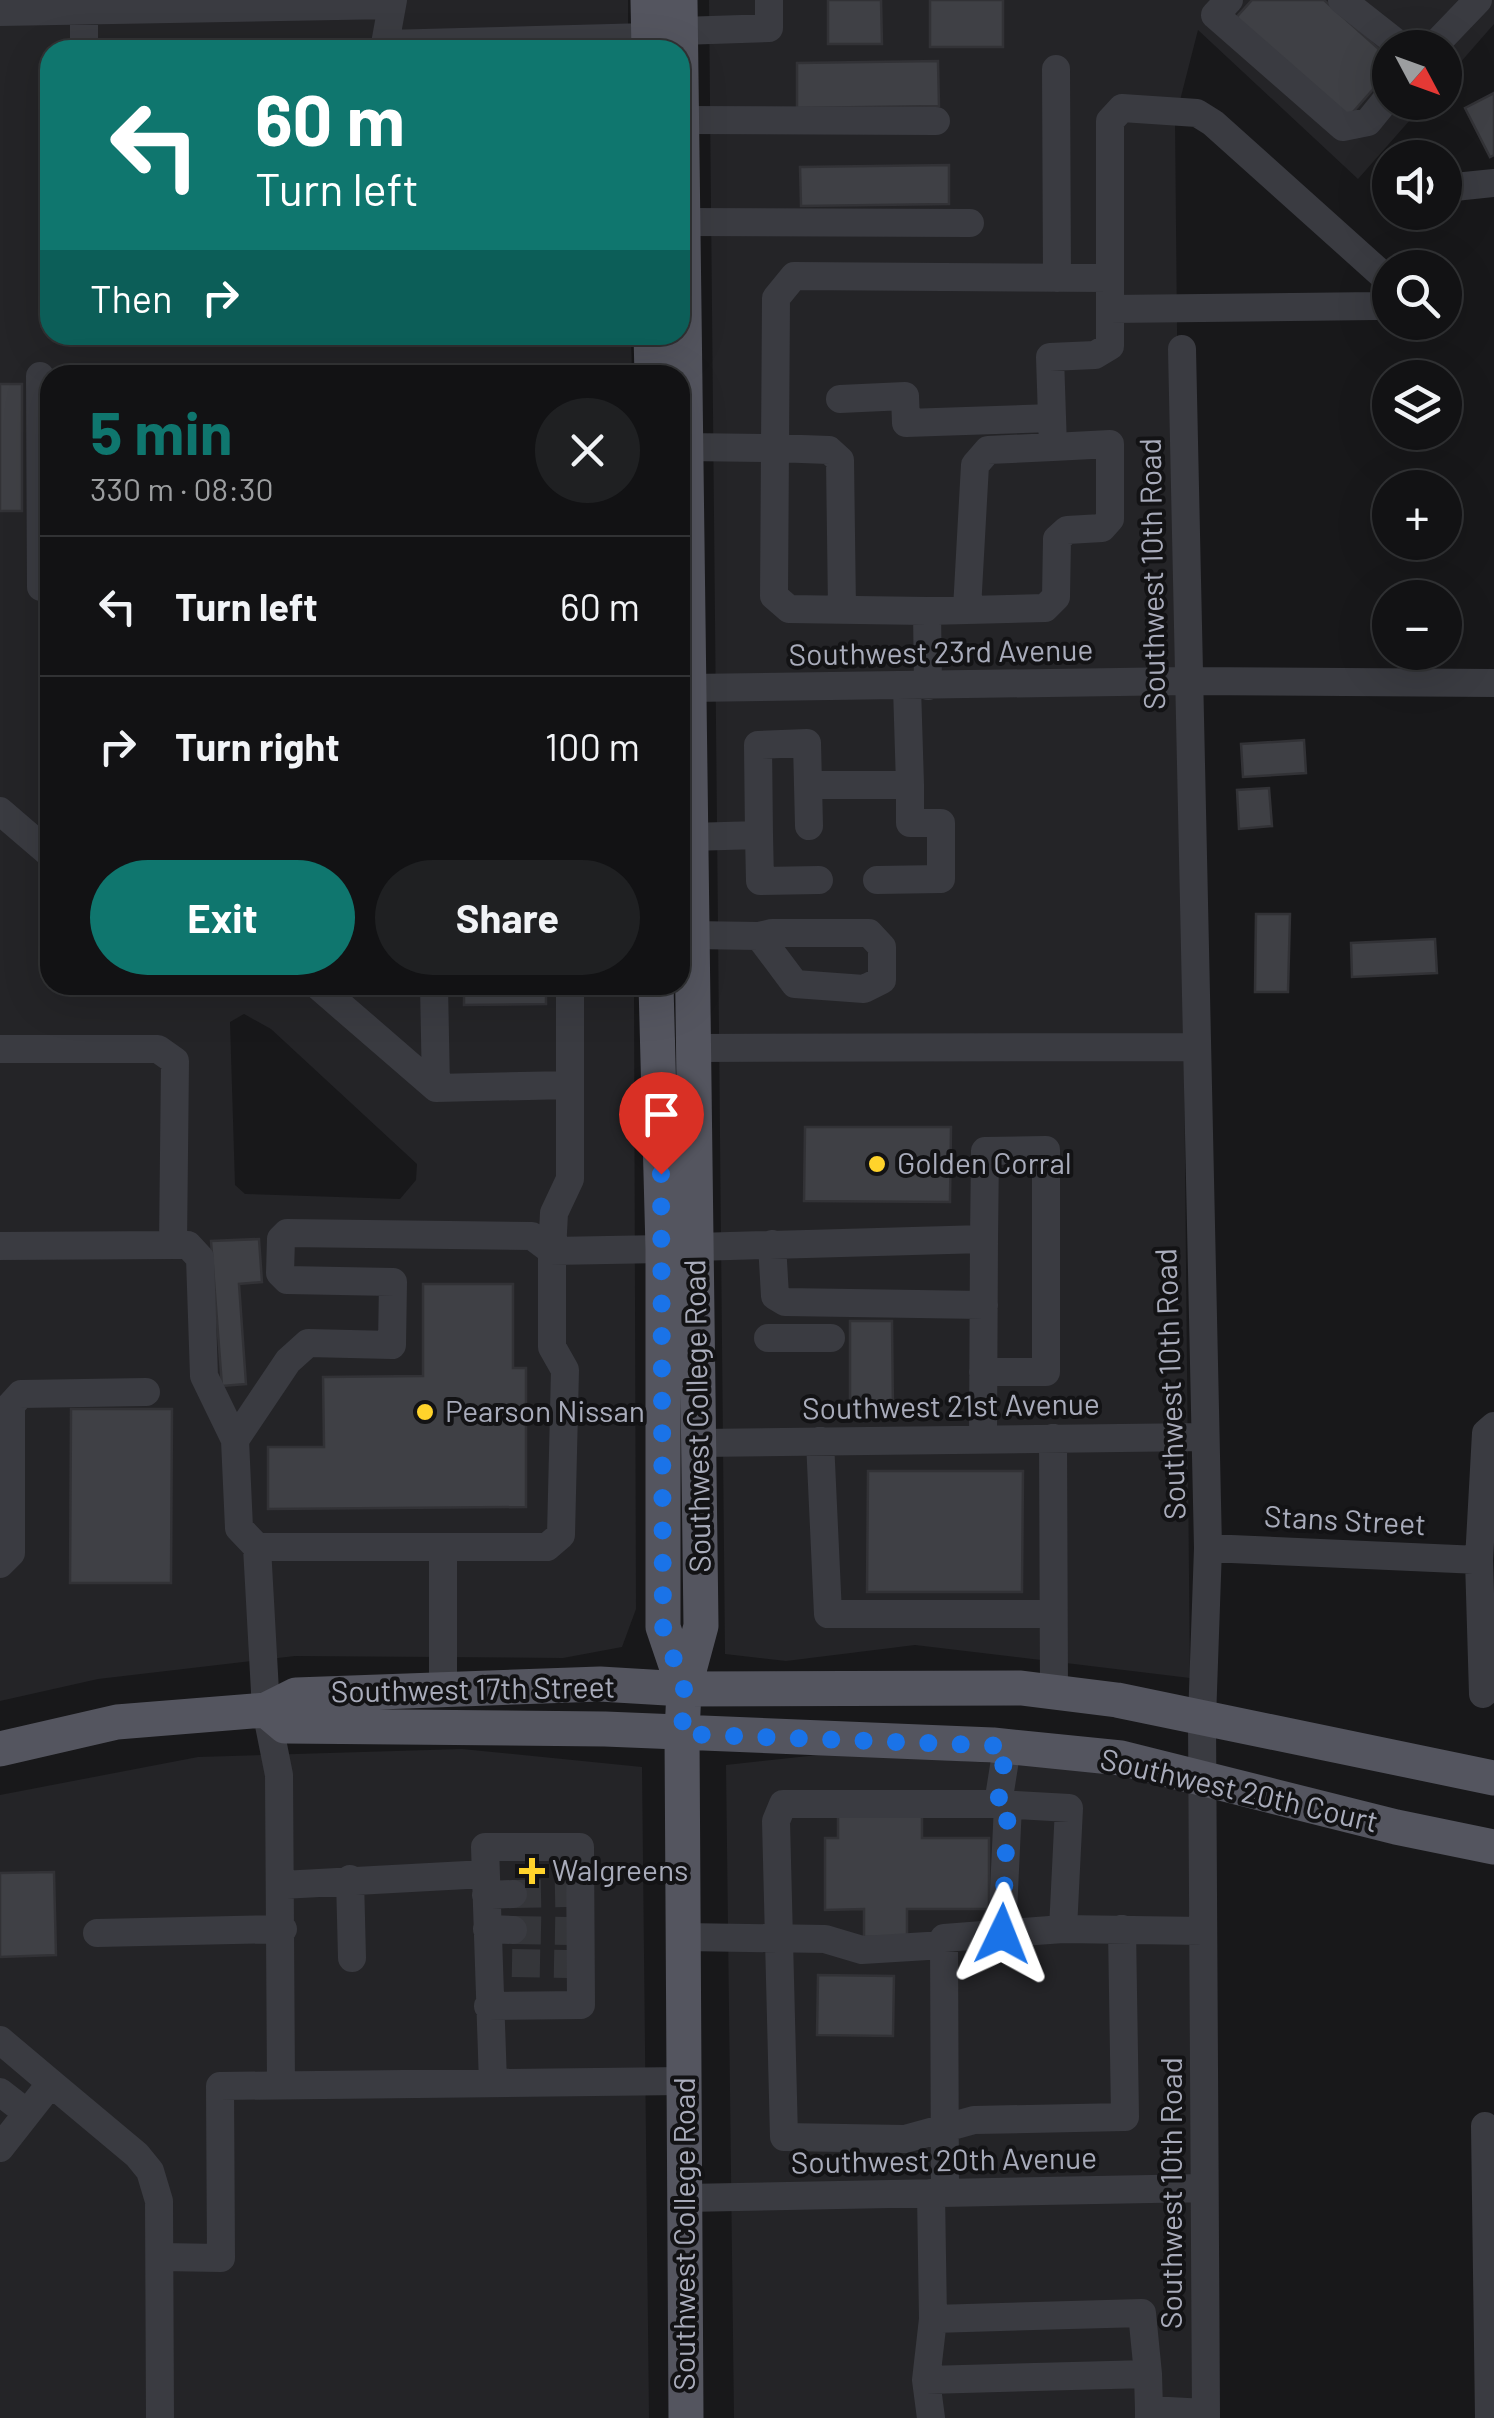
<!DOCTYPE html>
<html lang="en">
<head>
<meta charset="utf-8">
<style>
	:root { --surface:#121214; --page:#1f2022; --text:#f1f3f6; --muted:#9c9ea0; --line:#313234; --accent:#0f766e }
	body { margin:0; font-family:Barlow,sans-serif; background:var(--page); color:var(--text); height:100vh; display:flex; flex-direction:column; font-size:38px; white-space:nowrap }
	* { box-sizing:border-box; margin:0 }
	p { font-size:32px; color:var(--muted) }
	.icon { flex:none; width:55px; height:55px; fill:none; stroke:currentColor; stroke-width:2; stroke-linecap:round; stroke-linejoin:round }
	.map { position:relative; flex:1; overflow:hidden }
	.drawer { position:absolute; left:40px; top:365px; width:650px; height:630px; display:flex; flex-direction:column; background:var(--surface); border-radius:30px; box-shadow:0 10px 40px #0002,0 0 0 2px var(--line) }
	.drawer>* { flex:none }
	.banner { position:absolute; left:40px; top:40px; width:650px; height:305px; border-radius:30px; box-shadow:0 10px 40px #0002,0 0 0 2px var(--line); background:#0f766e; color:#fff; overflow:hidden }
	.needle { width:65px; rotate:131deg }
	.buttons { position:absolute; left:1372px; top:30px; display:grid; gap:20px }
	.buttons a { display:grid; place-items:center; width:90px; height:90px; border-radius:50%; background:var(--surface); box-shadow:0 10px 40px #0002,0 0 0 2px var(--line); font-size:50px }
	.pin { position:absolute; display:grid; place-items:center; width:85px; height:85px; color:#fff; margin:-102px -42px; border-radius:50% 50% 50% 0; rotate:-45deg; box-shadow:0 0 10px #0007 }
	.pin .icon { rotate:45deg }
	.me { position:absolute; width:110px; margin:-55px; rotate:2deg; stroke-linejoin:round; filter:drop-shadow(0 0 8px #0008) }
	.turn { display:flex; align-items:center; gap:35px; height:210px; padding:0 50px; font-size:45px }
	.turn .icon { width:130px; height:130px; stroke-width:2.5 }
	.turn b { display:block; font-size:70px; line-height:85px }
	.then { display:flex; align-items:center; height:95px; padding:0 50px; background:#0003; gap:20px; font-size:38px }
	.round { display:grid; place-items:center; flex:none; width:105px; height:105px; border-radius:52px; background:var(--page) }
	.headline { display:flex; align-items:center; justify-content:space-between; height:170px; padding:0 50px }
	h1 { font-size:60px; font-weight:700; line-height:75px; color:var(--accent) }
	.button { display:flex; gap:20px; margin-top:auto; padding:20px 50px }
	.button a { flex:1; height:115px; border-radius:60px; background:var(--accent); color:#fff; font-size:40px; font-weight:700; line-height:115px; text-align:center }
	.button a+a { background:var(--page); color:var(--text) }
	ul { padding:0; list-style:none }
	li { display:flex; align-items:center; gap:30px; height:140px; padding:0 50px; border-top:2px solid var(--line) }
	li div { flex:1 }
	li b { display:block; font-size:38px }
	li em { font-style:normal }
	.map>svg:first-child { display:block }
</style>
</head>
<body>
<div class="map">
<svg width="1494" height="2418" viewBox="0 0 1494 2418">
	<rect width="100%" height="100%" fill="#18181a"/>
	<path fill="#242427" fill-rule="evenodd" d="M0,0H628V50H50V335H631L632,375H50V985H634L636,1609L622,1647L563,1658L295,1656L98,1679L0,1701ZM244,1014L271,1029L417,1164L416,1180L400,1199L245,1194L235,1185L230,1022Z
		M709,0H1494V24L1445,80V48H1390V102L1425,103L1358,179L1198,30L1175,120L1190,1678L915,1645L786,1661L725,1654Z
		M462,1749L642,1767L649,2418H0V1795L198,1757Z
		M836,1753L1122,1771L1191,1789L1197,2418H734L726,1765Z"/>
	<path fill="#3f4045" stroke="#323236" stroke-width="2.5" d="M828,0H881L882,44H828Z
		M930,0H1003V47H930Z
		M1252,0H1324L1390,59V70L1345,121L1233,21Z
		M938,61L939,106L797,108V63Z
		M1494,93V155L1490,157L1465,108Z
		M949,165V204L801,206L800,167Z
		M0,384H22V511H0Z
		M1304,740L1306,773L1243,777L1241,744Z
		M1269,788L1272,826L1239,829L1237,790Z
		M1256,914H1290L1288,992H1255Z
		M1435,939L1437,973L1352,977L1351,943Z
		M464,985H546V1004L464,1005Z
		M805,1127H951L950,1202L804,1201Z
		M259,1239L262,1282L239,1284L246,1384L222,1386L211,1241Z
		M423,1284H513V1368H526V1507L268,1509V1447H324L323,1377L423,1376Z
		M850,1321H892L893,1410L850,1411Z
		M71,1409H172L171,1583H70Z
		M868,1471H1023L1022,1592H867Z
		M922,1813V1838H989V1909H907V1937H864V1909L825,1910V1838H838V1814Z
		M54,1872L56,1955L0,1957V1873Z
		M818,1975L894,1976L893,2036L817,2035Z"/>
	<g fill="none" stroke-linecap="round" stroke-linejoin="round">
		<path stroke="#35363a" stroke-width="28" stroke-dasharray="28 14" stroke-linecap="butt" d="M513,1894L567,1893
			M513,1930L569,1931
			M512,1963L568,1964"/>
		<path stroke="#3a3b41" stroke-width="28" d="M393,0L385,44L648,37
			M1229,0L1215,15L1343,127L1368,122L1390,95
			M1342,0L1403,48
			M84,11V50
			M0,12L392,5
			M681,31L769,28V0
			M1432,48L1478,0
			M1056,69L1057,278
			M681,120L936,121
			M1445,188L1494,183
			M682,222L970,223
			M1182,349L1208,1548L1202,1719L1206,2418
			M40,376L41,587
			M840,399L905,396L906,423L1052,418
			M685,447L775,448L774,596L789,609L927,611L928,686
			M842,609L840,460L829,450L775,448L776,298L794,276L1110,278
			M967,609L975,465L988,450L1053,447
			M927,611L1045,608L1056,597L1057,539L1067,530L1102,528L1110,519V444L1053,447L1050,357L1095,355L1110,346V309L1377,306L1389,295L1388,280L1213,123L1197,113L1122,108L1110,121V309
			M907,687L910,785
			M688,688L1186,681L1494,683
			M808,785H910V823H941V879L877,880
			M0,811L50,854
			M759,835L760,881L819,880
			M690,837L759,835L758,745L807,743L809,826
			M691,935L759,936L795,984L864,989L882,980V947L869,933H772L759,936
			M317,985L436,1088L569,1085
			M434,985L436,1088
			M693,1048L1195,1047
			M0,1049H158L175,1061L173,1245L0,1246
			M772,1244L775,1296L785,1302L984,1305
			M173,1245H188L200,1258L204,1376L235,1440L239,1528L257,1547L266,1710L279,1775L281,2085
			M696,1247L984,1239L983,1439
			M768,1338H831
			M983,1372H1046V1150L985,1151L984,1239
			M0,1421L11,1422V1553L0,1564
			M11,1422V1405L21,1394L146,1392
			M1053,1438L1054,1692
			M235,1440L288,1361L308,1343L392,1345L393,1282L287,1280L280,1273L281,1239L287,1233L532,1236L552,1251L663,1249
			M820,1441L828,1614H1053
			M699,1443L1204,1437
			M257,1547H547L561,1535L565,1370L552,1347V1251L554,1213L570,1179V985
			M1208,1548L1479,1560
			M443,1689V1547
			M1483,1694L1479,1560L1486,1433L1494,1426
			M1007,1747L998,1804L1069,1808L1063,1929L1203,1931
			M998,1804H783L776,1821L784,2137L905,2139L974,2120L1125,2117L1122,1929
			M350,1879L352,1958
			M282,1885L485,1874
			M486,1895L513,1894
			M487,1929L513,1930
			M97,1933L283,1929
			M1002,1934L1008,1805
			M684,1937L825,1939L862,1950L944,1945
			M488,2006L581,2005L580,1847H485L493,2083
			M0,2040L51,2083L0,2148
			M51,2083L137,2155L150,2171L159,2201L160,2418
			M0,2092L27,2113
			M1485,2126L1489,2418
			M931,2193L933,2319
			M945,2193L944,1938L1063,1929
			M685,2198L1204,2188
			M161,2257L221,2258L220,2086L684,2081
			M926,2380L933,2319L1142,2313L1148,2374
			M931,2418L926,2380L1148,2374L1149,2410
			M1149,2418V2410L1206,2413"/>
		<path stroke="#54555f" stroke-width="35" d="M648,0L649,50
			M680,0L701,1626L684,1689L682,1734L686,2418
			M651,335L652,375
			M656,985L663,1249V1627L684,1689
			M266,1710L285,1726L605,1729L993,1745L1121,1758L1396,1827L1494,1847
			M0,1749L117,1722L266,1710L296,1695L600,1684L684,1689L1021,1688L1117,1700L1494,1778"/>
	</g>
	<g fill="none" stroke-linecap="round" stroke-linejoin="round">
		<path stroke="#1a73e8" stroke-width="18" stroke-dasharray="0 32.4" d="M661,1174L663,1627L684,1689L682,1734L1006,1746L998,1804L1008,1805L1002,1934"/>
	</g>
	<g fill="#ffd32b" stroke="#131315" stroke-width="4">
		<circle cx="877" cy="1164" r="10"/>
		<circle cx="425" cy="1412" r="10"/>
		<path d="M527 1856h10v10h10v10h-10v10h-10v-10h-10v-10h10z"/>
	</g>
	<g text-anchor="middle" stroke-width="8" stroke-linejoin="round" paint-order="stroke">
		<g font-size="30" fill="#a9acbb" stroke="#131315">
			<text transform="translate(1153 574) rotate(-91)" y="10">Southwest 10th Road</text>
			<text transform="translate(941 653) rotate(-1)" y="10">Southwest 23rd Avenue</text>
			<text transform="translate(1171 1384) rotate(-92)" y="10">Southwest 10th Road</text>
			<text transform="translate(951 1407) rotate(-1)" y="10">Southwest 21st Avenue</text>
			<text transform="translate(698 1416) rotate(-91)" y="10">Southwest College Road</text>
			<text transform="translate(1345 1521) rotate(3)" y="10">Stans Street</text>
			<text transform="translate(473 1690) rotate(-1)" y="10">Southwest 17th Street</text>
			<text transform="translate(1239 1791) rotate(13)" y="10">Southwest 20th Court</text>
			<text transform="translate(944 2161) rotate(-1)" y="10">Southwest 20th Avenue</text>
			<text transform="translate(1172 2193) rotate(-90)" y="10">Southwest 10th Road</text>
			<text transform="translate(685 2234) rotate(-90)" y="10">Southwest College Road</text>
		</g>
		<g font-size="30" fill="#a9acbb" stroke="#131315" text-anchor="start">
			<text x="897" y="1174">Golden Corral</text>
			<text x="445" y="1422">Pearson Nissan</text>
			<text x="552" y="1881">Walgreens</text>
		</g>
	</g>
</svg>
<div class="buttons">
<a><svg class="needle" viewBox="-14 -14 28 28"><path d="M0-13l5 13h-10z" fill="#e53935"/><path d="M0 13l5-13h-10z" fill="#9c9ea0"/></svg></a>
<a><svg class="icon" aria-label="sound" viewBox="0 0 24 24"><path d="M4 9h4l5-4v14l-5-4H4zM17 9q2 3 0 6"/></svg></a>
<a><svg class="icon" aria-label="search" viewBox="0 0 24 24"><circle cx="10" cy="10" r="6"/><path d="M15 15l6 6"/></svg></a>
<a><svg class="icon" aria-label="layers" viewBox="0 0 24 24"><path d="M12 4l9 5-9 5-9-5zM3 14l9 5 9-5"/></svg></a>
<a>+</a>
<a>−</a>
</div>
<div class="pin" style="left:661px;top:1174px;background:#d93025"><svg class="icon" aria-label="arrive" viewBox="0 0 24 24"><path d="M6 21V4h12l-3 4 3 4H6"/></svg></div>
<svg class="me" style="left:1002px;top:1934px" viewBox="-20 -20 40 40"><path d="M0-17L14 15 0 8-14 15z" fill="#1a73e8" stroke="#fff" stroke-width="4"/></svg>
<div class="banner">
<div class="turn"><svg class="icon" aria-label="left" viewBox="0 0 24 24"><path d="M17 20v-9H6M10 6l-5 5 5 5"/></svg><div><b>60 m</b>Turn left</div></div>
<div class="then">Then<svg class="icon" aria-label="right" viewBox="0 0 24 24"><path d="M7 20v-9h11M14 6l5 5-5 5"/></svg></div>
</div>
<section class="drawer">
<div class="headline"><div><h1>5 min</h1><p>330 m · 08:30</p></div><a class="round"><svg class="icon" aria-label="close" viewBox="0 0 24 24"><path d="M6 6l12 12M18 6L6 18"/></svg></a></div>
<ul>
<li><svg class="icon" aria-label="left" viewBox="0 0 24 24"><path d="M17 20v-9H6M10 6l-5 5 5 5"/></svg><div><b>Turn left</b></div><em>60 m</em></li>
<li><svg class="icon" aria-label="right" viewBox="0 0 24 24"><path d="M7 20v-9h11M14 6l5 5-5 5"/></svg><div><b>Turn right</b></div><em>100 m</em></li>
</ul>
<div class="button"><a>Exit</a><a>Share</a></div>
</section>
</div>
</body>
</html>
